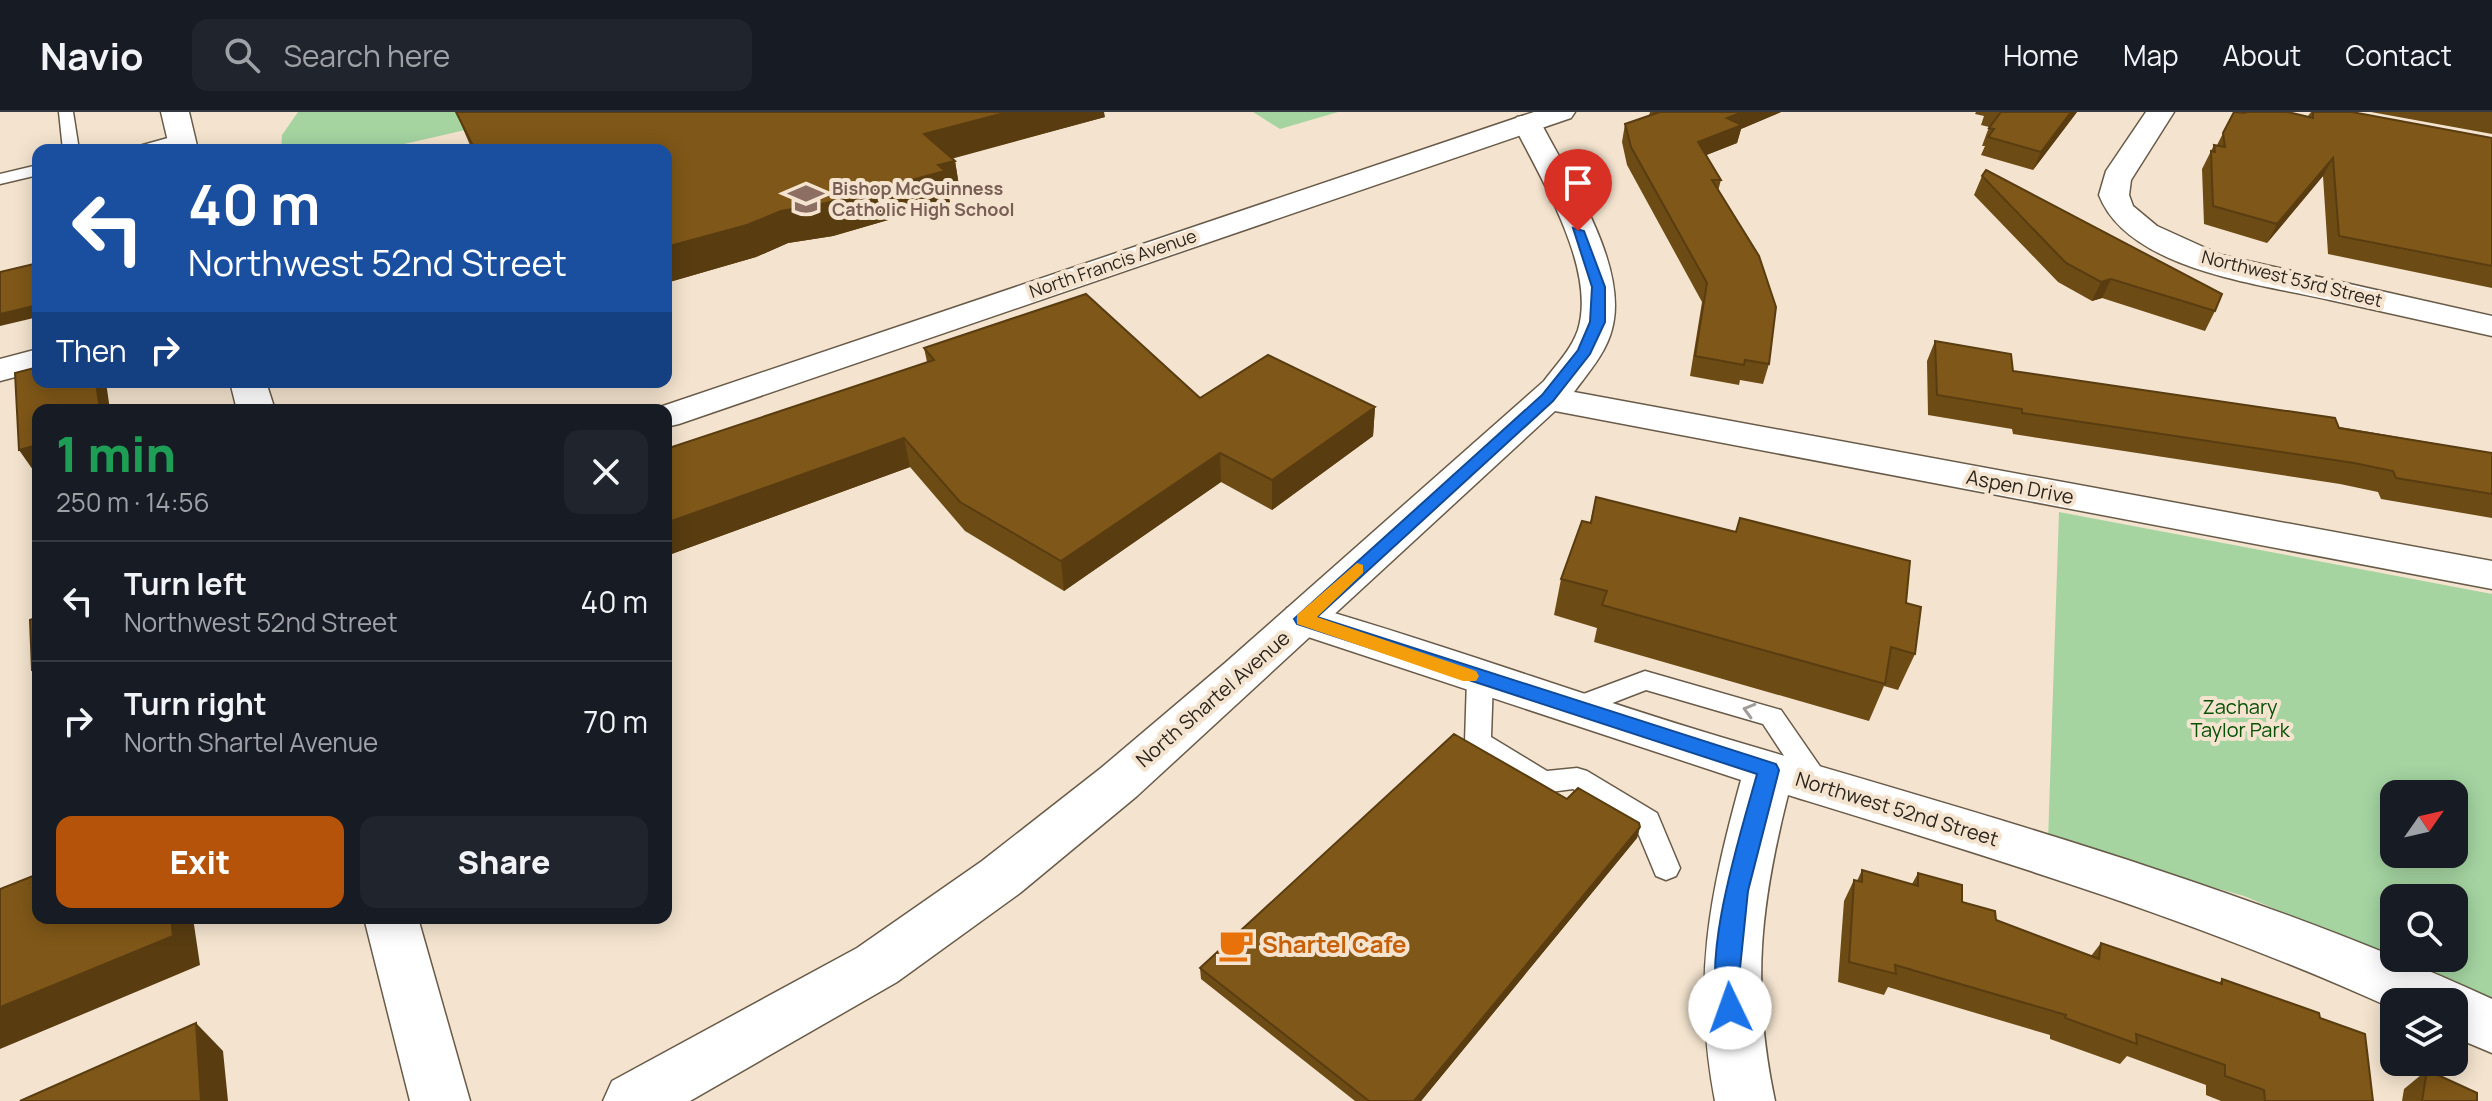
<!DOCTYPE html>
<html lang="en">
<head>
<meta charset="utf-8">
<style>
	:root { --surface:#171b24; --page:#20242c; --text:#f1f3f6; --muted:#9ea1a6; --line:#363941; --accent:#b45309 }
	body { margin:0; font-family:Manrope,sans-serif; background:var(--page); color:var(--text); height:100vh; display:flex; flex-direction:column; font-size:30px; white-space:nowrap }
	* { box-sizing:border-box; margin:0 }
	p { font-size:26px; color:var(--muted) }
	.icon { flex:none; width:44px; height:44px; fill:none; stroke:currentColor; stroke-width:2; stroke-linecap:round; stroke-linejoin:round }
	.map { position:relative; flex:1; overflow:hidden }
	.details { position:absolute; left:32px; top:292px; width:640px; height:520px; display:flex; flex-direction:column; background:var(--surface); border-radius:16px; box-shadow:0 4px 20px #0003 }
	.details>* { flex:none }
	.banner { position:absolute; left:32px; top:32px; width:640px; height:244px; border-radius:16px; box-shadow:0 4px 20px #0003; background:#1a4fa0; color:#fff; overflow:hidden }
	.needle { width:52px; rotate:56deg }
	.controls { position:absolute; left:2380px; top:668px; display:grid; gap:16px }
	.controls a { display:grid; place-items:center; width:88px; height:88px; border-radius:16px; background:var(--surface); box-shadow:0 4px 20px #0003; font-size:40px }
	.pin { position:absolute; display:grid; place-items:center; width:68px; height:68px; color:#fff; margin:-82px -34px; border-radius:50% 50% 50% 0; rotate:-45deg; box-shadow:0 0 8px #0007 }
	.pin .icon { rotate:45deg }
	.me { position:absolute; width:88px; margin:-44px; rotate:357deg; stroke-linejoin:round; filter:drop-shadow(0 0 6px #0008) }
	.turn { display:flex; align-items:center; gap:28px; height:168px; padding:0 24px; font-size:36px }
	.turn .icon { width:104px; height:104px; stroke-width:2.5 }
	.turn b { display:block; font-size:56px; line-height:68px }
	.then { display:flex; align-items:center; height:76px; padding:0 24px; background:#0003; gap:16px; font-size:30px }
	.round { display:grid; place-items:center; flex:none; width:84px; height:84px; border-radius:16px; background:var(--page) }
	.head { display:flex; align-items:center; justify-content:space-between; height:136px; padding:0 24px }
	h1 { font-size:48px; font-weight:800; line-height:60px; color:#1e9e55 }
	.primary-button { display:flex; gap:16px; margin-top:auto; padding:16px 24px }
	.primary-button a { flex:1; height:92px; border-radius:16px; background:var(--accent); color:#fff; font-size:32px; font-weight:800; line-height:92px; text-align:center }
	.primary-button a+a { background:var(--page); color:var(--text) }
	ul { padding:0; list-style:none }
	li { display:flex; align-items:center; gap:24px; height:120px; padding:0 24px; border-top:2px solid var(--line) }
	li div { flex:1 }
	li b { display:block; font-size:30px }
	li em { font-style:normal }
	header { display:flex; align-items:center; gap:48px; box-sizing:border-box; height:112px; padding:0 40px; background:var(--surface); border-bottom:2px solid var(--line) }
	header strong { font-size:38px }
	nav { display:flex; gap:44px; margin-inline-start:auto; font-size:28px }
	.search { width:560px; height:72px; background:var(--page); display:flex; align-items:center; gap:20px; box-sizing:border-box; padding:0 28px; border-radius:16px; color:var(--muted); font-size:30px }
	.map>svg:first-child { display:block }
</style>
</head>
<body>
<header>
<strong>Navio</strong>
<div class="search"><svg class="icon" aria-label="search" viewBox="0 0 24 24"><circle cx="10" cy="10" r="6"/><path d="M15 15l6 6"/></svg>Search here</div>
<nav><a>Home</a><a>Map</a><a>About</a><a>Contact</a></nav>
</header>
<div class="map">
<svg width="2492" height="989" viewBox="0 0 2492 989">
	<rect width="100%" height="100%" fill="#f4e4cf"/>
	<path fill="#a5d4a1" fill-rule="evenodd" d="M298,0H544L378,38H281L282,23Z
		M1253,0H1338L1280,17Z
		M2059,400L2492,482V888L2244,784L2048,729ZM2394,682H2454V742H2394ZM2394,786H2454V846H2394Z"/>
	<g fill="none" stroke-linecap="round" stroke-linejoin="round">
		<g stroke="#695b49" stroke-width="3">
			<path id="service" d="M59,0H73L79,38H63Z
				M182,22L187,24V30L154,38H125Z
				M38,53V63L0,72V62Z
				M1480,558L1489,561L1493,567L1491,625L1547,659L1577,656L1587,659L1657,701L1680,756L1676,764L1666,768L1656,764L1636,716L1573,677L1543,681L1533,677L1469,637L1465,630L1467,567L1471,561Z
				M1645,559L1781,598L1828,666L1832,673L1828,680L1818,684L1808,680L1763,612L1646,578L1571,607L1562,604L1558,597L1562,590Z"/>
		</g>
		<g stroke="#695b49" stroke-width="3">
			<path id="minor" d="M1534,0H1575L1571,6L679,312L666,315V298H651Z
				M2146,0H2174L2131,68L2129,83L2133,94L2157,114L2221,143L2492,204V224C2438,212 2384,200 2330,188C2261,172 2128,158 2099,83L2106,59Z
				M38,237V259L0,269V247Z
				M1303,492C1444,532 1583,584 1724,626C1983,703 2248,775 2492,887V941L2454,925V890H2394V897C2198,808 1993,746 1788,683C1760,794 1751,876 1775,989H1715C1692,868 1709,785 1741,668L1287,518L1281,507L1287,496Z"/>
		</g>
		<g stroke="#695b49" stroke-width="3">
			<path id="tertiary" d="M1527,3L1537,5L1541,11C1569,65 1629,154 1612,217C1606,241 1588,261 1574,280L2492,449V477L1555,299L1137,684L1020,781L897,870L690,989H603L612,969L857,836L982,749L1101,656L1225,551L1544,269C1556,253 1571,238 1578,218C1597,156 1540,66 1513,11L1517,5Z"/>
		</g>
		<g stroke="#695b49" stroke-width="3">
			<path id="secondary" d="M161,0H189L198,38H170Z
				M230,270H266L275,298H237Z
				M364,806H418L470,989H410Z"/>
		</g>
		<use href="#service" fill="#fff" fill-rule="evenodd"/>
		<use href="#minor" fill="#fff" fill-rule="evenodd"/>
		<use href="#tertiary" fill="#fff" fill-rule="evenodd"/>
		<use href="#secondary" fill="#fff" fill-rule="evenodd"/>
	</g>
	<path fill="#6d4b15" d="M456,0L1105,5L952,46L955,49L960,80L948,83L950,90L833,124L788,131L756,145L666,171V38H472Z
		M1650,0H1781L1741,17L1737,31L1706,43L1721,68L1718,79L1769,252L1763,272L1740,268L1739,273L1690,264L1702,190L1627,53L1622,30L1625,12L1649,4Z
		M1976,0H2077L2033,58L1981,43L1985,34H1982L1989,15L1981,13L1984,4L1975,2Z
		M2234,0L2308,4L2311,0H2352L2492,26V176L2328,142L2323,64L2267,131L2204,112L2202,57L2214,33H2217Z
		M2371,0H2492V22Z
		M1982,64L2215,199L2205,219L2102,186L2092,189L2058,170L1974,83Z
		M1935,229L2013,259L2492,341V406L2381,387L2378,380L2340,372L2013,322L2012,317L1928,303L1927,249Z
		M924,236L1200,286L1375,295L1373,324L1272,398L1221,370L1064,479L965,419L910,355L666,444L927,250Z
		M1596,385L1906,491L1915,542L1898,578L1884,574L1869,609L1594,530L1597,516L1554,503L1561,467L1590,411Z
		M1567,687L1640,715L1637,726L1421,989H1355L1201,867L1200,856Z
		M1862,758L1912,772L1918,761L1962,790L1996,808L2091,844L2101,831L2219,871L2222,867L2320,906L2373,989H2221L2206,983V973L2127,944L2120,952L2050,927V923L1888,875L1884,883L1838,870L1844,789L1854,768L1857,769Z
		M2427,958L2477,989H2402L2404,977Z"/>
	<path fill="#593d11" d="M1008,0H1104L1105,5L929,53L924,22Z
		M1743,0H1781L1741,17L1737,31L1694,48L1698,30L1727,6Z
		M2071,0H2077L2033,58L2041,40Z
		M2333,46L2323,64L2267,131L2277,112Z
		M955,49L960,80L948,83L950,90L833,124L788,131L756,145L666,171V135L781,99Z
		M2111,167L2102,186L2092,189L2101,170Z
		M38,193V205L0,214V202Z
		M96,270H106L110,298H100Z
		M1375,295L1373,324L1272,398V368Z
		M904,326L910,355L666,444V411Z
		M37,333L38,356L33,358L19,338Z
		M1220,341L1221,370L1064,479L1061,449Z
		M38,556V565L32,558Z
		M1640,715L1637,726L1421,989H1414Z
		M171,806H193L200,853L0,937V895Z
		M196,911L223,939L228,989H201Z"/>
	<path fill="#7f5718" stroke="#593d11" stroke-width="2" d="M456,0H1008L924,22L955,49L938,53L945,59L826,91L781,99L747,113L666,135V38H475Z
		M1654,0H1743L1727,6L1742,13L1698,30L1721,68H1712L1759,144L1776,195L1769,252L1745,248L1744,253L1695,244L1707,171L1631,35L1625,12L1657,1Z
		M2001,0H2071L2041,40L1988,25L1994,17L1989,16Z
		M2234,0L2245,1L2246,0H2288L2313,6V0H2352L2492,26V154L2339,124L2333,46L2277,112L2213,94L2211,39L2215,40L2214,33L2225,35L2223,21Z
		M1986,58L2222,182L2215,199L2111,167L2101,170L2066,151L1982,64Z
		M38,151V193L0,202V160Z
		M1086,182L1200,286L1268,243L1375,295L1272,368L1220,341L1061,449L960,390L904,326L666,411V337L934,248L924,236Z
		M1935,229L2011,242L2013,259L2335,306L2339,316L2492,341V382L2396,366L2393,359L2354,351L2022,301V297L1937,283Z
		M38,255V270H96L100,298H38V344L37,333L19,338L15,261Z
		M1596,385L1736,420L1740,406L1910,449L1906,491L1921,495L1915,542L1891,535L1885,572L1602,493L1607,479L1561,467L1582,409L1591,411Z
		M38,505V556L32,558L30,508Z
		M1454,622L1567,687L1578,676L1639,711L1640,715L1414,989H1369L1200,856Z
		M1862,758L1918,774V761L1962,773V790L1995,799L1996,808L2099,847L2101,831L2222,872V867L2319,901L2320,906L2365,922L2373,989H2265L2264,978L2225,964V953L2136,922L2137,932L2065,906L2066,903L1895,853L1896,862L1849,850L1854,768L1862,770Z
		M38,762V806H171L173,824L0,895V777Z
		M196,911L201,989H20Z
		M2427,958L2477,981V989H2422Z"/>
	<defs><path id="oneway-chevron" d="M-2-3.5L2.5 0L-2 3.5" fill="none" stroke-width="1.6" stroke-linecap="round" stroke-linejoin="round" transform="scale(2)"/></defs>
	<use stroke="#a09d99" href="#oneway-chevron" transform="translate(1749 598) rotate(-164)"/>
	<path fill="#1a73e8" stroke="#114b97" stroke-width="2" d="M1573,116L1584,119L1605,175V210L1590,242L1553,289L1317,505L1776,652L1779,658L1748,779L1739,866L1742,896L1739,904L1730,907L1722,904C1698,852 1742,717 1757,662L1297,512L1294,507L1542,283L1578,238L1590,210L1592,175Z"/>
	<path fill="#f59e0b" d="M1357,451L1363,453V461L1317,505L1476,559L1479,564L1476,569H1463L1297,512V503Z"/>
	<defs>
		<g id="school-bare" transform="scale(2.76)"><path d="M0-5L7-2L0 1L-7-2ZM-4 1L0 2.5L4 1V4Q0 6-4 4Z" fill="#8d6e63" stroke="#f4e4cf" stroke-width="2.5" paint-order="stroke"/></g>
		<g id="cafe-bare" transform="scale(2.76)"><path d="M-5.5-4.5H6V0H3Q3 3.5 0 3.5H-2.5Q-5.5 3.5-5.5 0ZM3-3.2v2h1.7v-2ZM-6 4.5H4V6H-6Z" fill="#e8710a" stroke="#f4e4cf" stroke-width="2.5" paint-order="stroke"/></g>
	</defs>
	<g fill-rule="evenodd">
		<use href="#school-bare" x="806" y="87"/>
		<use href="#cafe-bare" x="1236" y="833"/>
	</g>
	<g text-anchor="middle" stroke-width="8" stroke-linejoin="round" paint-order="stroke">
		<g font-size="18" font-weight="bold" fill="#785e54" stroke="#f4e4cf" text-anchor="start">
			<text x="832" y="83">Bishop McGuinness<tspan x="832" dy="21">Catholic High School</tspan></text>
		</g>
		<g font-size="18" fill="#2b251d" stroke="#f4e4cf">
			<text transform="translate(1113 152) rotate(-19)" y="6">North Francis Avenue</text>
			<text transform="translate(2292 167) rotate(14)" y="6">Northwest 53rd Street</text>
		</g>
		<g font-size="20" fill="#2b251d" stroke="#f4e4cf">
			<text transform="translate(2020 375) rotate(11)" y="7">Aspen Drive</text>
			<text transform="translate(1213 587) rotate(-41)" y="7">North Shartel Avenue</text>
			<text transform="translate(1897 697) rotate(17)" y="7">Northwest 52nd Street</text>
		</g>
		<g font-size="20" fill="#085005" stroke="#f4e4cf">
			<text x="2240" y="602">Zachary<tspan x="2240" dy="23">Taylor Park</tspan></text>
		</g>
		<g font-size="24" font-weight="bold" fill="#c56008" stroke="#f4e4cf" text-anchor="start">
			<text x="1262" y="841">Shartel Cafe</text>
		</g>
	</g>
</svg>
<div class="controls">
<a><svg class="needle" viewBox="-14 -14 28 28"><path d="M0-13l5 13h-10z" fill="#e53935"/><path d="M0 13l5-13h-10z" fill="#9ea1a6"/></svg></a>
<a><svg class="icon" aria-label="search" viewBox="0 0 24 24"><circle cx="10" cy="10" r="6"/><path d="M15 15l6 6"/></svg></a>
<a><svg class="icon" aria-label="layers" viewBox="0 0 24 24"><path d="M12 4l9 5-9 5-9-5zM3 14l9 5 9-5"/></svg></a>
</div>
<div class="pin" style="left:1578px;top:119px;background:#d93025"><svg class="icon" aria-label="arrive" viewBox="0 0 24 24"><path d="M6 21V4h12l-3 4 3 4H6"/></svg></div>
<svg class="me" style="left:1730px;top:896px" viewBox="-20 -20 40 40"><circle r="19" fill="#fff"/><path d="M0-13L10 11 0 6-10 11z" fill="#1a73e8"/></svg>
<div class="banner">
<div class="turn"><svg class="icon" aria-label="left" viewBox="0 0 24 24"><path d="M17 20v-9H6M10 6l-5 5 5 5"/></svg><div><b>40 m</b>Northwest 52nd Street</div></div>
<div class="then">Then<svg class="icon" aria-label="right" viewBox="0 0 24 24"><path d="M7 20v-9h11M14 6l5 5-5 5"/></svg></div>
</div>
<section class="details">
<div class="head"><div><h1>1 min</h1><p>250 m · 14:56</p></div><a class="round"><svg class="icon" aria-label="close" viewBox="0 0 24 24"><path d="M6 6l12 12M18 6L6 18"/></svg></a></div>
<ul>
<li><svg class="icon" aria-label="left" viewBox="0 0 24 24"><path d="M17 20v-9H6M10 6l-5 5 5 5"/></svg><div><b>Turn left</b><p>Northwest 52nd Street</p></div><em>40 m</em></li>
<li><svg class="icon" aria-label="right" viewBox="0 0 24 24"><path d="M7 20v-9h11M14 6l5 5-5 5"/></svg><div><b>Turn right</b><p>North Shartel Avenue</p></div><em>70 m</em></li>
</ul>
<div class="primary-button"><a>Exit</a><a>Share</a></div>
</section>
</div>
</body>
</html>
